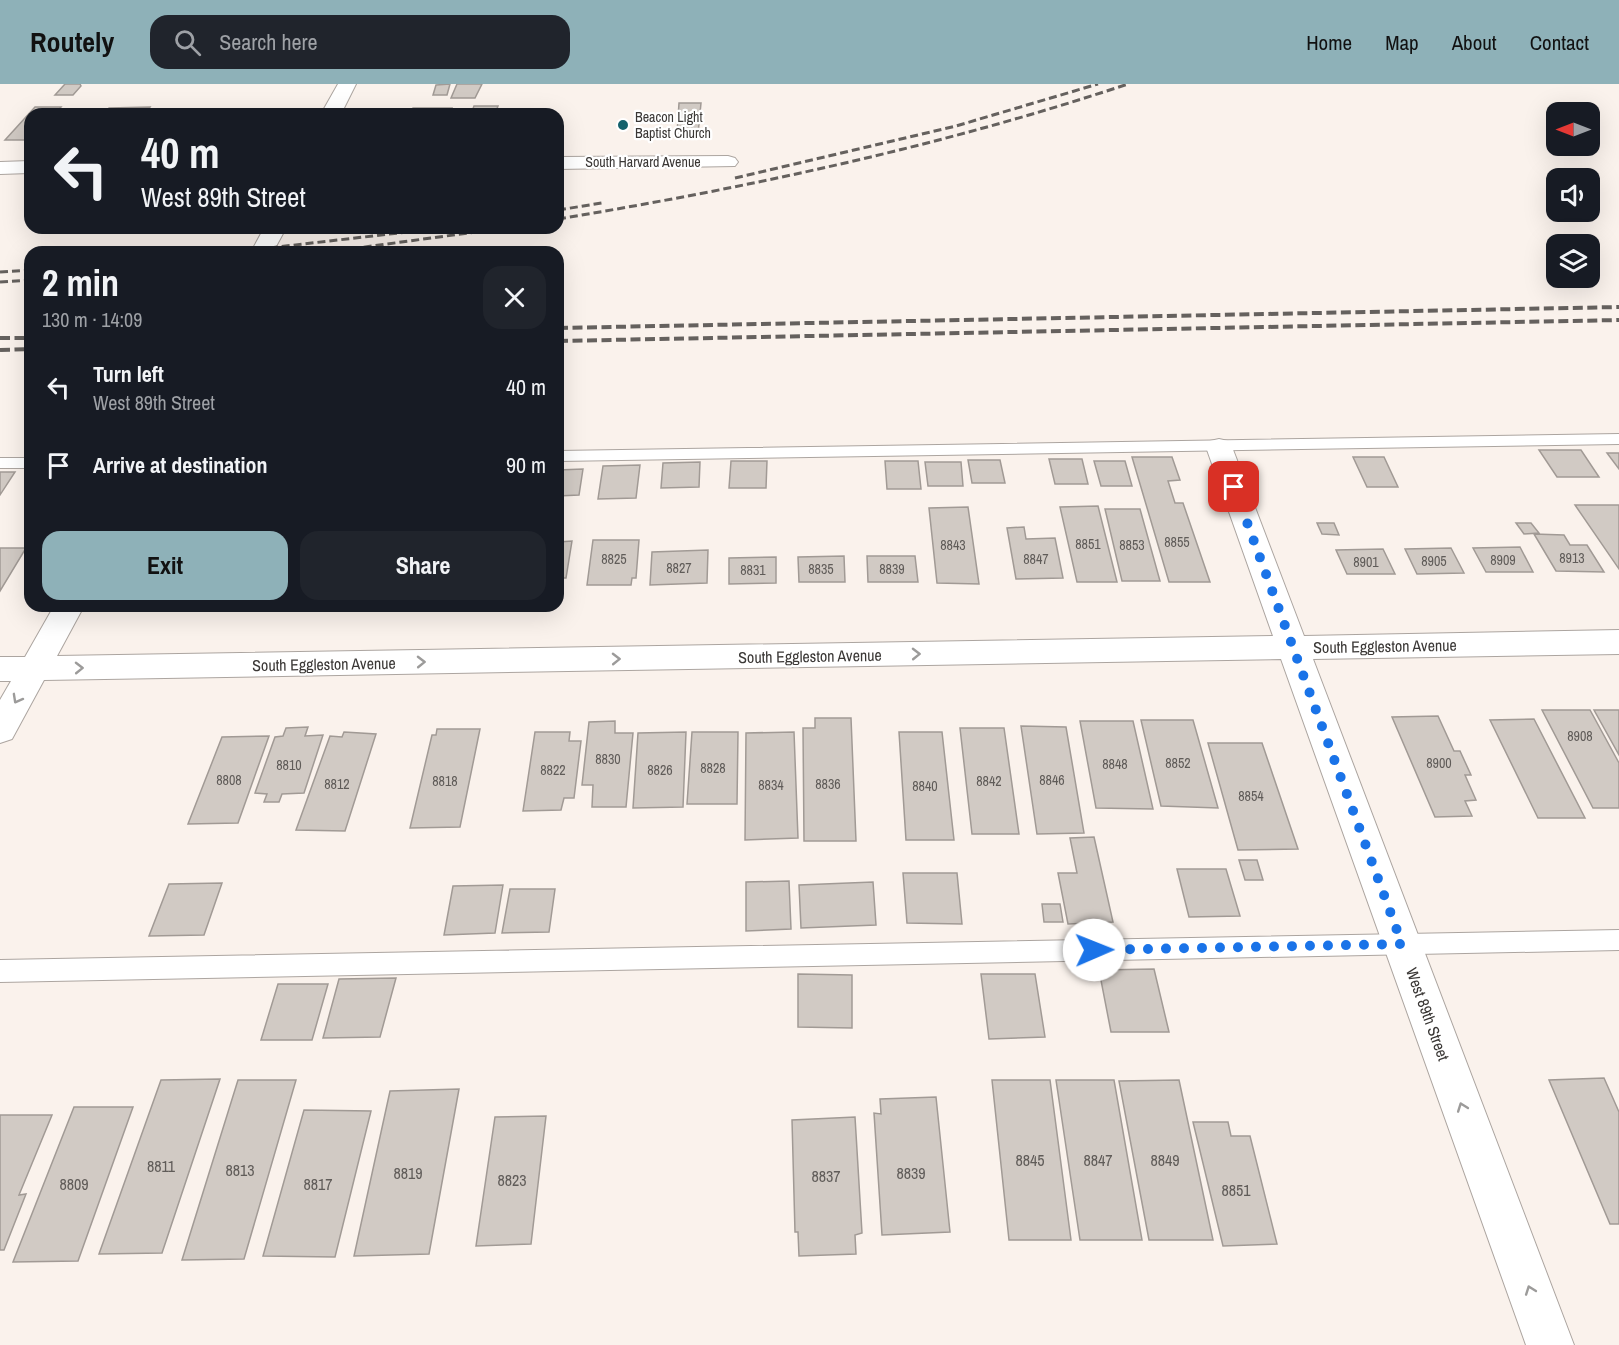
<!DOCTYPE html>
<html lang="en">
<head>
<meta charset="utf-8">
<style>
	:root { --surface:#171b24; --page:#20242c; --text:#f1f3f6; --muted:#9ea1a6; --accent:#8eb1b8 }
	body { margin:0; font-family:"Archivo Narrow",sans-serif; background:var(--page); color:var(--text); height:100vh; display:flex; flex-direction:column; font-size:22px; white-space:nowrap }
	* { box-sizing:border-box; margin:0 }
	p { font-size:20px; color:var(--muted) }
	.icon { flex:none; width:33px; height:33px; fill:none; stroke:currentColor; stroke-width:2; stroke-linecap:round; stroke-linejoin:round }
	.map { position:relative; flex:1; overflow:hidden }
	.details { position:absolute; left:24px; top:162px; width:540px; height:366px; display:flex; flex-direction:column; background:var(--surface); border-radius:18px; box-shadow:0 6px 24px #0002 }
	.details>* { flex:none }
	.banner { position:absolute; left:24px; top:24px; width:540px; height:126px; border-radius:18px; box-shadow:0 6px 24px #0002; background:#171b24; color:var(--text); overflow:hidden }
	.needle { width:39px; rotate:270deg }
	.buttons { position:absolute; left:1546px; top:18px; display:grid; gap:12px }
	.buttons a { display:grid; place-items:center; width:54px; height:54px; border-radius:12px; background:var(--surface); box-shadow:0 6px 24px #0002; font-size:30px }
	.pin { position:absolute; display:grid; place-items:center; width:51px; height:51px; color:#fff; margin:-26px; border-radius:12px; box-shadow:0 3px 9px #0006 }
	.me { position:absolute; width:66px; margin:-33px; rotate:89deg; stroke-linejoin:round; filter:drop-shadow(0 0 4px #0008) }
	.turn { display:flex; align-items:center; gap:21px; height:126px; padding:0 18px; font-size:27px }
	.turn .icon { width:78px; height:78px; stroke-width:2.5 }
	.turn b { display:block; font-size:42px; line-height:51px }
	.round { display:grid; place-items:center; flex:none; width:63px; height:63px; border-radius:18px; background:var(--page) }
	.summary { display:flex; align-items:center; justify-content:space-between; height:102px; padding:0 18px }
	h1 { font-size:36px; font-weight:700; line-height:45px }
	.button { display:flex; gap:12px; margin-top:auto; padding:12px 18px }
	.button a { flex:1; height:69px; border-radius:18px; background:var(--accent); color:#111; font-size:24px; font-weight:700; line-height:69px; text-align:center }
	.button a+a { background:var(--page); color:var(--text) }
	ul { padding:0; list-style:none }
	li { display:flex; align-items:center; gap:18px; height:78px; padding:0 18px }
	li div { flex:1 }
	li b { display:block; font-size:22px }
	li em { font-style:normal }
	header { display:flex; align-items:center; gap:36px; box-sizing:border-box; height:84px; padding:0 30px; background:var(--accent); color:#111 }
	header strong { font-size:28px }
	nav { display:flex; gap:33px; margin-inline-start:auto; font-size:21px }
	.search { width:420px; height:54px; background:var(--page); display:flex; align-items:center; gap:15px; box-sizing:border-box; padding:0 21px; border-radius:18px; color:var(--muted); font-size:22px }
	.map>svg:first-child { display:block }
</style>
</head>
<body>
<header>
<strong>Routely</strong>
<div class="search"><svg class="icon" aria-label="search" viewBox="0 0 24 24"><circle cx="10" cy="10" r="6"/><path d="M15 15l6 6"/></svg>Search here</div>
<nav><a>Home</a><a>Map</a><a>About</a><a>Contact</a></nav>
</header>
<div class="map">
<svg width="1619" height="1261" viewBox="0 0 1619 1261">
	<rect width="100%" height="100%" fill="#faf2ec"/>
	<path fill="#d1cac4" stroke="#a19a95" stroke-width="1.5" d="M65,0H80L81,2L73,11H55Z
		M450,0L447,11H433L436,1Z
		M457,0H482L475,14H451Z
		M679,19H701L698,50H677Z
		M474,22H498L495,30H471Z
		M35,23H61L55,30H30V56H5Z
		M150,23L145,30H104L109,24Z
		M413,24H452L450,30H411Z
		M1539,366H1581L1599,393H1557Z
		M1607,369H1619V385Z
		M1132,373H1172L1180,396L1168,397L1175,419H1183L1210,498H1169Z
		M1353,373H1384L1398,403H1367Z
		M1049,375H1082L1088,400H1055Z
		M968,376H1000L1005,399H972Z
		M731,377H767L766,404H729Z
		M885,377H918L921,405H887Z
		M1094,377H1125L1132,402H1101Z
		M700,378L699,403L661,404L663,379Z
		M925,378H961L963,402H928Z
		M640,381L636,414L598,415L603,382Z
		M583,385L579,411L558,412V386Z
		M0,388H15L0,411Z
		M1575,421H1619V485Z
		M1098,422L1117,498H1077L1060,423Z
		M968,423L979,500L937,499L929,424Z
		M1105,425H1140L1160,497H1122Z
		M1317,439H1334L1339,451L1322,450Z
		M1516,439H1531L1539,449L1524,450Z
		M1024,443L1026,455L1055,454L1063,494L1016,495L1007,444Z
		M1534,450L1564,451L1570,461H1587L1604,488L1556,487Z
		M593,456H639L636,494H632L631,501H587Z
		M572,457L566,494H558V458Z
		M1520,463L1533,488H1486L1473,464Z
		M0,464H26L0,507Z
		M1451,464L1464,489L1417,490L1405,465Z
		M1383,465L1395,490H1347L1336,466Z
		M708,466L707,499L650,501L652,468Z
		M844,472L845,498H799L798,473Z
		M867,472H915L918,498H868Z
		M776,473V499L729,500V474Z
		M1542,626H1590L1619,679V724H1593Z
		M1594,626H1619V671Z
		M1438,632L1454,667H1460L1471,691H1465L1476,716L1465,717L1472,732L1435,733L1392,633Z
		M815,634H851L856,757H804L803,644H815Z
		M1534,635L1585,734H1538L1490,636Z
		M1141,636H1193L1218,724L1161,722Z
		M615,637V649H633L626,723H592L593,701H582L589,638Z
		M1080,637H1133L1153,725L1096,724Z
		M1021,642L1066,643L1084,749L1037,750Z
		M308,643L305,652L323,651L304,709L282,710L279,718H264L267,710L255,709L275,653L283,652L286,644Z
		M960,644H1004L1019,750H972Z
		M437,645H480L460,743L410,744L432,651H436Z
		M344,648L376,650L345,747L296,746L330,652L342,653Z
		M535,648H570L569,657H581L574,714H564L561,726L523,727Z
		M686,648L683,723L633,724L638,649Z
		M692,648H738L737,720H687Z
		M794,648L798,754L745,756L746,649Z
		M899,648H942L954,756H906Z
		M269,652L238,739L188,740L222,653Z
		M1208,659H1262L1298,765L1238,766Z
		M1094,753L1113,838L1068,840L1058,789H1077L1070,754Z
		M1239,776H1257L1263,796H1245Z
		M1177,785H1226L1240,832L1189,833Z
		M903,789H957L962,840L907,839Z
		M789,797L791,845L746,847V798Z
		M873,798L876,841L801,844L799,801Z
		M222,799L204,851L149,852L169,800Z
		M503,801L495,849L444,851L453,802Z
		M510,805H555L549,848L502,849Z
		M1042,820H1060L1063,838H1044Z
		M1154,885L1169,948H1111L1099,886Z
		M798,890L852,891V944L798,943Z
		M981,890H1035L1045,953L989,955Z
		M396,894L380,953L323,954L339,895Z
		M278,900H328L312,956H261Z
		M1604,994L1619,1028V1140H1610L1549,996Z
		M220,995L162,1169L99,1170L161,996Z
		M238,996H296L244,1175L182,1176Z
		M992,996H1050L1071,1156H1009Z
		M1056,996H1114L1142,1156H1080Z
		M1179,996L1213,1156H1149L1119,997Z
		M459,1005L429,1170L354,1172L390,1007Z
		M936,1013L950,1148L882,1151L874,1029L881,1030L880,1015Z
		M74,1023H133L78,1177L13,1178Z
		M304,1026L371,1027L335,1173L263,1172Z
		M0,1031H52L19,1111L26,1110L4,1166H0Z
		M546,1032L531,1160L476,1162L495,1033Z
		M855,1033L862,1149L855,1151L856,1170L799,1172L798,1148H795L792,1036Z
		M1193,1038H1228L1231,1052H1250L1277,1160L1223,1162Z"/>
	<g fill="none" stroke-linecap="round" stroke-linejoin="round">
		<g stroke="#aca5a0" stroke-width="2">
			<path id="lane" d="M1619,350V360L558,377V367Z
				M0,374H30V384H0Z
				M1619,846V866L0,898V876Z"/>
		</g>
		<g stroke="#aca5a0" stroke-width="2">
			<path id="street" d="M338,0H356L341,30H321Z
				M728,72L735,74L738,78L735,82L558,85V73Z
				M30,77V89L0,90V78Z
				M264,144H286L273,168H251Z
				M1219,355L1228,357L1232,363L1304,552L1619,546V570L1313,575L1574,1261H1526L1281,575L44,596L12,655L0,659V616L11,597H0V573H25L54,522H84L57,572L1273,552L1206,363L1210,357Z"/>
		</g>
		<use href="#lane" fill="#fff" fill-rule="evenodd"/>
		<use href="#street" fill="#fff" fill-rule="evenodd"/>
		<path stroke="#65615e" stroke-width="3" stroke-dasharray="8 4" stroke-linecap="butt" d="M735,94L956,42L1098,0
			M558,126L602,119
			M558,135C752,103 942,62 1128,0
			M234,168L442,144
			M328,168L505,144
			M0,188L30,186
			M0,198L30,196"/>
		<path stroke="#65615e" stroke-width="4" stroke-dasharray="10 4.5" stroke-linecap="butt" d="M558,244L1619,223
			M0,254H30
			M558,257L1619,236
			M0,266L30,265"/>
	</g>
	<defs><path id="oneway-chevron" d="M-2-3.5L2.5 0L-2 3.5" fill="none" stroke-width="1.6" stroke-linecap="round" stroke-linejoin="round" transform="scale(1.5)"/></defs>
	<g stroke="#9c9b9a">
		<use href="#oneway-chevron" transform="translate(916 570) rotate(-1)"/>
		<use href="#oneway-chevron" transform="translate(616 575) rotate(-1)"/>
		<use href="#oneway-chevron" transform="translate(421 578) rotate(-1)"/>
		<use href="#oneway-chevron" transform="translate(79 584) rotate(-1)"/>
		<use href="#oneway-chevron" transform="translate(17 615) rotate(119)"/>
		<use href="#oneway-chevron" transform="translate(1462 1023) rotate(-110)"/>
		<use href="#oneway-chevron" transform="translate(1530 1206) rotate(-110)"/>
	</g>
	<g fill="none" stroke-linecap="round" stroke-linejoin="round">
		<path stroke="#1a73e8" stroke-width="10" stroke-dasharray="0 18" d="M1094,866L1402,860L1234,403"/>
	</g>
	<circle fill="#14616c" stroke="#fff" stroke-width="2" cx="623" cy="41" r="6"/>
	<g text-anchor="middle" stroke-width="4.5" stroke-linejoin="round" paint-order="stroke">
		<g font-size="14" fill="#3a3735" stroke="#fff" text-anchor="start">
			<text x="635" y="38">Beacon Light<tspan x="635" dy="16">Baptist Church</tspan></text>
		</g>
		<g font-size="14" fill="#3a3735" stroke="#fff">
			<text x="643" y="83">South Harvard Avenue</text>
		</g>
		<g font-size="14" fill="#605c59">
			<text x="1177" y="463">8855</text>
			<text x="1088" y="465">8851</text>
			<text x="953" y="466">8843</text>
			<text x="1132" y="466">8853</text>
			<text x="1572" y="479">8913</text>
			<text x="614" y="480">8825</text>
			<text x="1036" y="480">8847</text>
			<text x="1503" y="481">8909</text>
			<text x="1434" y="482">8905</text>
			<text x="1366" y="483">8901</text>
			<text x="679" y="489">8827</text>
			<text x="821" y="490">8835</text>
			<text x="892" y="490">8839</text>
			<text x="753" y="491">8831</text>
			<text x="1580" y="657">8908</text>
			<text x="608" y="680">8830</text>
			<text x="1178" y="684">8852</text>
			<text x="1439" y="684">8900</text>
			<text x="1115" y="685">8848</text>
			<text x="289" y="686">8810</text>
			<text x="713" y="689">8828</text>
			<text x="553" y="691">8822</text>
			<text x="660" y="691">8826</text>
			<text x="229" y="701">8808</text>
			<text x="1052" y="701">8846</text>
			<text x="445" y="702">8818</text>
			<text x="989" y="702">8842</text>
			<text x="337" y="705">8812</text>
			<text x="828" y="705">8836</text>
			<text x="771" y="706">8834</text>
			<text x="925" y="707">8840</text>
			<text x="1251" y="717">8854</text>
		</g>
		<g font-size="16" fill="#3a3735" stroke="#fff">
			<text transform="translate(1385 562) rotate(-1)" y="6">South Eggleston Avenue</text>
			<text transform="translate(810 572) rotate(-1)" y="6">South Eggleston Avenue</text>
			<text transform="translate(324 580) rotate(-1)" y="6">South Eggleston Avenue</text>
			<text transform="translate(1428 930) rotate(70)" y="6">West 89th Street</text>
		</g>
		<g font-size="16" fill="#605c59">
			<text x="1030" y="1082">8845</text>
			<text x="1098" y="1082">8847</text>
			<text x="1165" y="1082">8849</text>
			<text x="161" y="1088">8811</text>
			<text x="240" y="1092">8813</text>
			<text x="408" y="1095">8819</text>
			<text x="911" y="1095">8839</text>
			<text x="826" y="1098">8837</text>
			<text x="512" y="1102">8823</text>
			<text x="74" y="1106">8809</text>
			<text x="318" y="1106">8817</text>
			<text x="1236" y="1112">8851</text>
		</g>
	</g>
</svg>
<div class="buttons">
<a><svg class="needle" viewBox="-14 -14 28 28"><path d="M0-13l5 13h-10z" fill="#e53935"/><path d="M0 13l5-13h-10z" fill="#9ea1a6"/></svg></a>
<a><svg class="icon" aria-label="sound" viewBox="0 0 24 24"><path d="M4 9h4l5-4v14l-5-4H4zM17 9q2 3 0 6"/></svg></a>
<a><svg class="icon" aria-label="layers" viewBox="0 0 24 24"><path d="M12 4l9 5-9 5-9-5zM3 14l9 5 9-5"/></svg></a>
</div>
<div class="pin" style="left:1234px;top:403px;background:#d93025"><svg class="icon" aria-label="arrive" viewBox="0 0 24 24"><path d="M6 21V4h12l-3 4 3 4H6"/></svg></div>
<svg class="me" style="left:1094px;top:866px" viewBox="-20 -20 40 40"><circle r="19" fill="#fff"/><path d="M0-13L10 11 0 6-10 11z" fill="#1a73e8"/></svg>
<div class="banner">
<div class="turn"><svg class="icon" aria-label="left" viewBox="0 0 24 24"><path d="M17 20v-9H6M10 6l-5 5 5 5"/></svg><div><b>40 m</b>West 89th Street</div></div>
</div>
<section class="details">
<div class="summary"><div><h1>2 min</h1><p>130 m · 14:09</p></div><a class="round"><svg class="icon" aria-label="close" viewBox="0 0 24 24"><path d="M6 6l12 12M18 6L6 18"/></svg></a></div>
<ul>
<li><svg class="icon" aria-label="left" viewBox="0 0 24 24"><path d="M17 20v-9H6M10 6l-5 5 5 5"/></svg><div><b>Turn left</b><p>West 89th Street</p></div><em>40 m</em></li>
<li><svg class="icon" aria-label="arrive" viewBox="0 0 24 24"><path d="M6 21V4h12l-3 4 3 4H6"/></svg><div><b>Arrive at destination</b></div><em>90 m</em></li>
</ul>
<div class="button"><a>Exit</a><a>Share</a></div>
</section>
</div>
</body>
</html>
